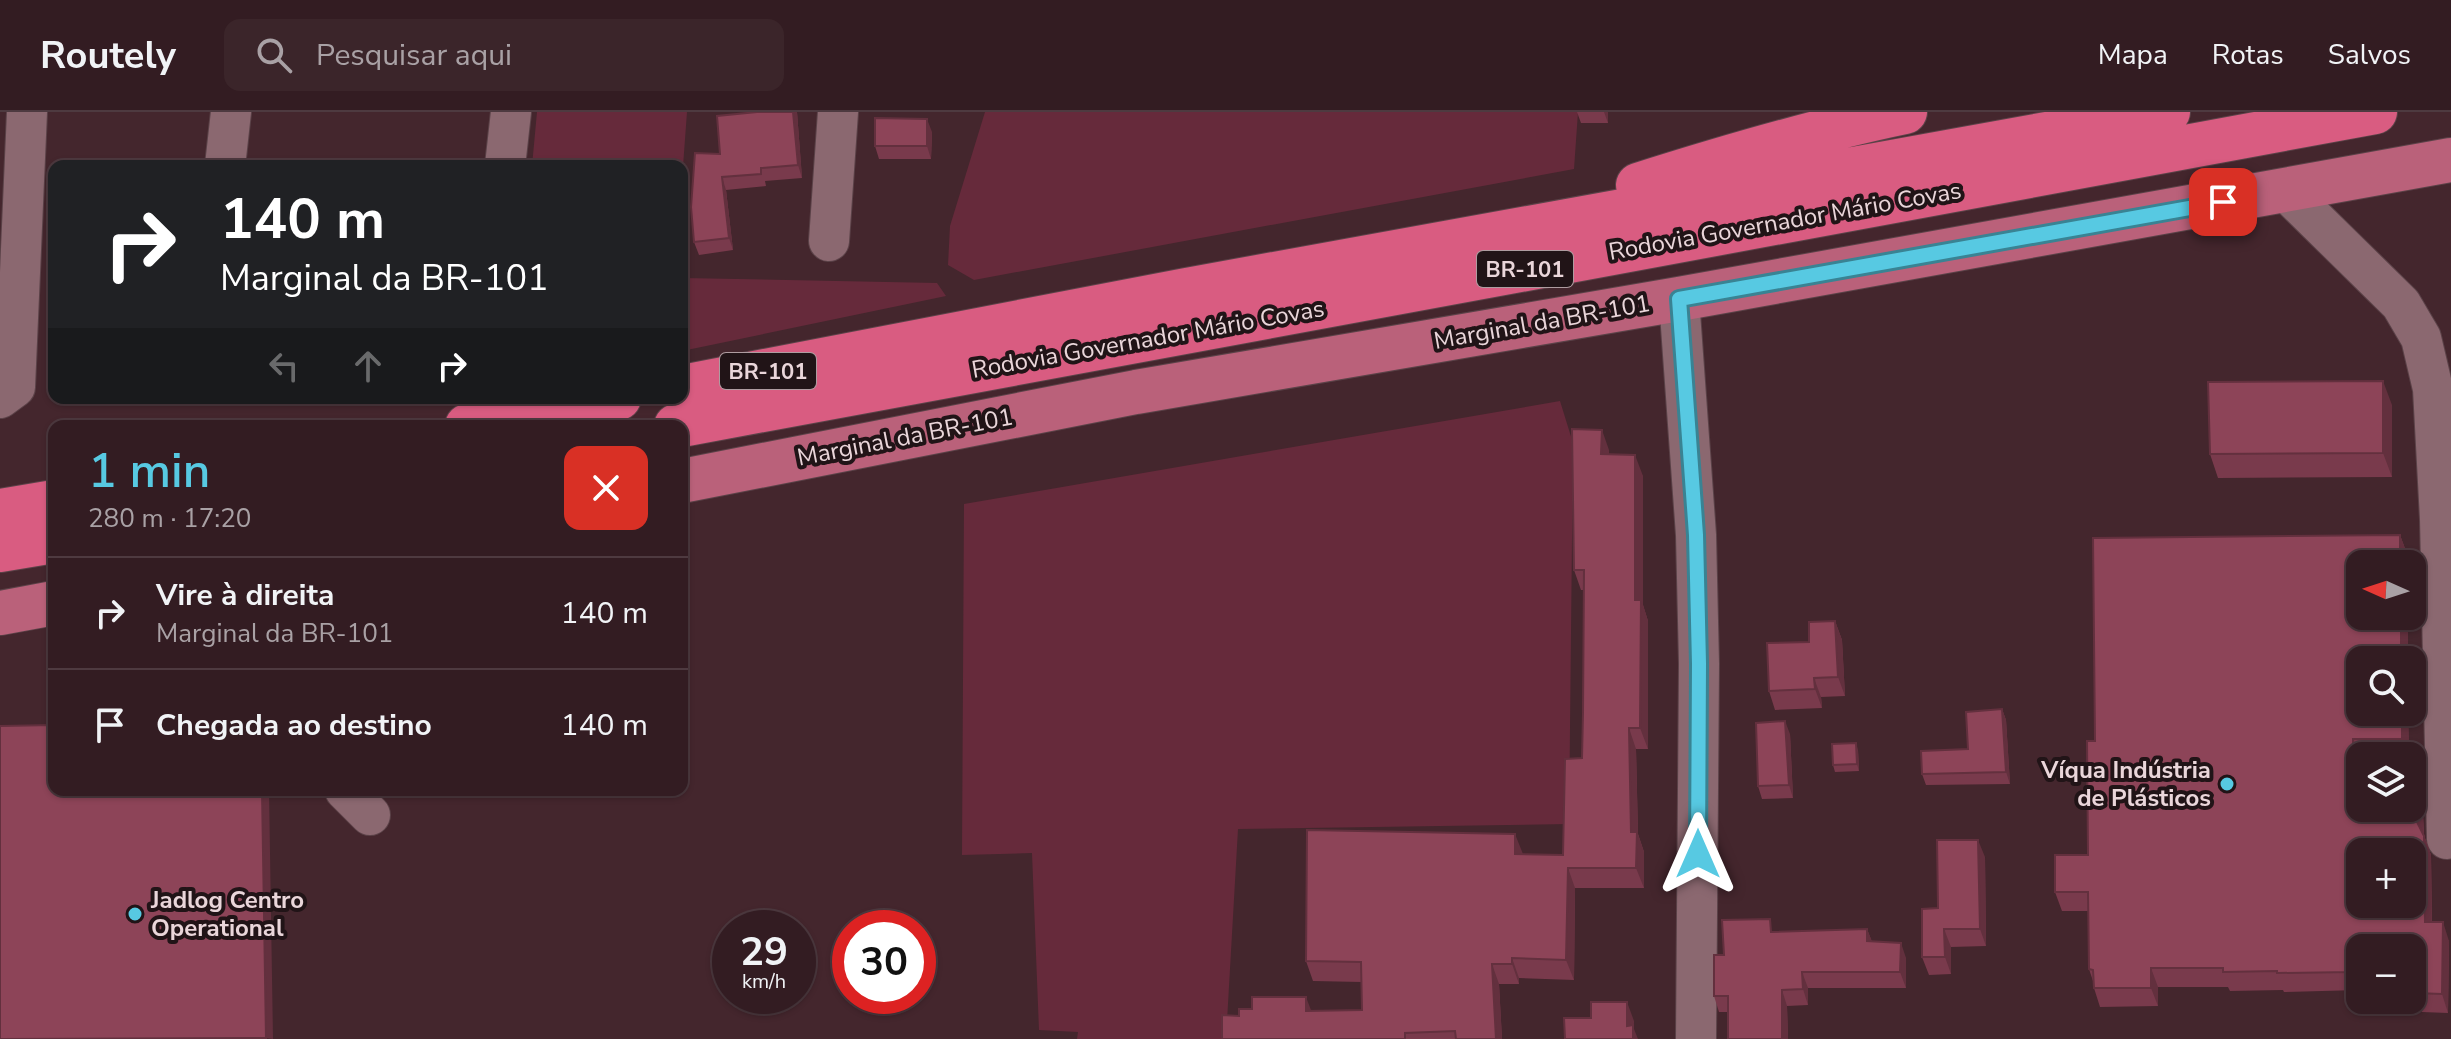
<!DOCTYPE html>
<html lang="pt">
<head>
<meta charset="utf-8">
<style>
	:root { --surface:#331c22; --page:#3b252a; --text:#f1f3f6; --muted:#a9a1a5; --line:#4e3a40; --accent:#57c9e2 }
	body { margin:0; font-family:"Nunito Sans",sans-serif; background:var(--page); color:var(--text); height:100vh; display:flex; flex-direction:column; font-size:30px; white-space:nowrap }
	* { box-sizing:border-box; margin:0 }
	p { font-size:26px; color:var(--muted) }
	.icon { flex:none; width:44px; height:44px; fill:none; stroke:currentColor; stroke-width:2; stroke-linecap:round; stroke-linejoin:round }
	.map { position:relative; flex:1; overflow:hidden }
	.drawer { position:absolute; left:48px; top:308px; width:640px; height:376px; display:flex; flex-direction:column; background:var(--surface); border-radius:16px; box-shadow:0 2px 6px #0004,0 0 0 2px var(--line) }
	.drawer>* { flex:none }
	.banner { position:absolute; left:48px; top:48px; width:640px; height:244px; border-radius:16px; box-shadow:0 2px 6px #0004,0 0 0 2px var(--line); background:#202124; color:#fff; overflow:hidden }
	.needle { width:52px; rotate:273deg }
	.controls { position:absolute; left:2346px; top:438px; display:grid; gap:16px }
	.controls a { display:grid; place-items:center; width:80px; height:80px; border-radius:16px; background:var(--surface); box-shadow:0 2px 6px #0004,0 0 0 2px var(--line); font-size:40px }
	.speed { position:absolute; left:712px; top:798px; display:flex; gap:16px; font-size:40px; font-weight:700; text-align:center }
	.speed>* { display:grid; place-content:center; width:104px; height:104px; border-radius:50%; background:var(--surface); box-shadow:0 2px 6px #0004,0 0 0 2px var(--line); line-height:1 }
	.speed small { font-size:20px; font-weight:400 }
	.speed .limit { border:12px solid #d22; background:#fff; color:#111 }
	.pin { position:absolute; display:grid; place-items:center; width:68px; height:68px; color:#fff; margin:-34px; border-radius:16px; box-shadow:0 4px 12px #0006 }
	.me { position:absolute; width:88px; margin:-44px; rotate:0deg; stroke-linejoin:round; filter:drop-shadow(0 0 6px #0008) }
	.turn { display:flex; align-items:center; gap:28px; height:168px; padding:0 40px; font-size:36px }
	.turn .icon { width:104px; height:104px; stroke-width:2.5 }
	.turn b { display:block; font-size:56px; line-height:68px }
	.lanes { display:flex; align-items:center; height:76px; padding:0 40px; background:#0003; justify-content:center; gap:40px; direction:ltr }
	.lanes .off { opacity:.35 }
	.round { display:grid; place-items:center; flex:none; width:84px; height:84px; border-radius:16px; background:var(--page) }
	.overview { display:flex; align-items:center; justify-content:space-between; height:136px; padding:0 40px }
	h1 { font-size:48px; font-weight:600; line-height:60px; color:var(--accent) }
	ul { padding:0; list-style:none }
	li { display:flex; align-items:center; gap:24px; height:112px; padding:0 40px; border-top:2px solid var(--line) }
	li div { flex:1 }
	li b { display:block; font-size:30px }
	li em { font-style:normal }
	header { display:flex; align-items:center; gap:48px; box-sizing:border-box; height:112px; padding:0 40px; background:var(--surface); border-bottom:2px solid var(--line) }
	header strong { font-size:38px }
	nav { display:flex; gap:44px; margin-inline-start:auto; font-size:28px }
	.search { width:560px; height:72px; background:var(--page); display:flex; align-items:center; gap:20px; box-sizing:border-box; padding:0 28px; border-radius:16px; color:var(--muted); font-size:30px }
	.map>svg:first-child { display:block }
</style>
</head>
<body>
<header>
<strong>Routely</strong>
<div class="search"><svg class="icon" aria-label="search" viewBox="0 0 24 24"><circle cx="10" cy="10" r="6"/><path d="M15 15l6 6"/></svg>Pesquisar aqui</div>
<nav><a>Mapa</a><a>Rotas</a><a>Salvos</a></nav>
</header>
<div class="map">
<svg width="2451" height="927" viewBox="0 0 2451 927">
	<rect width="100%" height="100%" fill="#44262d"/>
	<path fill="#662a3b" d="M537,0H687L682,68V54H532Z
		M985,0H1578L1574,57L974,168L948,153L950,114Z
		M682,166L937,171L946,184L682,239Z
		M1560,289L1573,331L1569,712L1238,717L1226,927H1077L1078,920L1039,918L1032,741L962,743L964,392Z"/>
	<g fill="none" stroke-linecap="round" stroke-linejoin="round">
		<g stroke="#5b4248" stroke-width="42">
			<path id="minor" d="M225,54L231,0
				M505,54L511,0
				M2285,78L2401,192L2421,226L2433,277L2440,407L2447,727
				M829,129L838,0
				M1679,187L1696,423L1699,552L1696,927
				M0,286L15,275L27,0
				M345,678L370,703"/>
		</g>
		<g stroke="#5b4248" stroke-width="46">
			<path id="major" d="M682,369L1136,280L1679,187L2451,48
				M0,501L54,491"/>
		</g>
		<g stroke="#5b4248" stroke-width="46">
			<path id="highway" d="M1638,73C1726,45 1814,19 1905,0
				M682,275L1186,178L2168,0
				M467,314L619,286
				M676,314L2375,0
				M0,399L54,390
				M0,438L54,429"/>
		</g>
		<use href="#minor" stroke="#8b6870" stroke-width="40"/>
		<use href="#major" stroke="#ba617a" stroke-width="44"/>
		<use href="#highway" stroke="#d95c81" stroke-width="44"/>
	</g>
	<path fill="#793a4c" d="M797,0L802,66L765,69L766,74L726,78L733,138L699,143L694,130L720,42Z
		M1577,0H1608V11H1581Z
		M932,20L931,47H879L875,34Z
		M2392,293V365L2218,366L2210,342Z
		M1609,338V343L1643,364V493L1648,509V637H1636L1638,722L1644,740V776H1575L1574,868L1519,866V872H1499L1502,927H1222L1239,904L1311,899L1362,898V870L1313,869L1306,849L1523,742L1563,743L1582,646L1584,478H1581L1574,458Z
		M2400,423L2407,442V452H2360L2408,600L2409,644H2360V696L2423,701L2424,723L2431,743L2432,810L2449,829L2448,901L2422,900L2415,881V863H2412V836H2360L2359,878L2284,880L2283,878L2230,879L2228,875H2158V894L2100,895L2094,876L2093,869L2089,857V799H2062L2055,780L2088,743L2095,629Z
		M1835,509L1842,528L1845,584L1821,585L1822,596L1775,598L1769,579L1809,530Z
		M2002,597L2006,608L2010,672L1926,673L1922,662L1968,637Z
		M1790,622L1793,686L1762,687L1758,674Z
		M1858,638L1859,659L1835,660L1833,653Z
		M1985,745L1986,834L1951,835V862L1929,863L1922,845L1938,796Z
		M1867,817L1872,830L1906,846V876H1808V893L1787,894L1788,927H1728V900H1719L1714,884L1724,843L1775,820Z"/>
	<path fill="#63303e" d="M793,0H797L802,66L798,53Z
		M1604,0H1608V11Z
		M927,7L932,20L931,47L927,34Z
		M722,65L726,78L733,138L729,126Z
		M2383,269L2392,293V365L2383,341Z
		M1602,318L1609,338V363L1601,342Z
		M1635,343L1643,364V493L1648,509V637L1640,616L1635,488Z
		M2400,423L2407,442V452H2400Z
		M2401,504H2408V548H2401Z
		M1835,509L1842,528L1845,584L1838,565Z
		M1814,566L1821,585L1822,596L1815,577Z
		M2002,597L2006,608L2010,672L2006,660Z
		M2402,600H2408L2409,644L2402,627Z
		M1785,609L1790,622L1793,686L1789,673Z
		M1629,616L1636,637L1638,722L1644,740V776L1636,756L1631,720Z
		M2353,627L2360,646V690L2354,672Z
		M1856,631L1858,638L1859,659L1857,652Z
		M262,678H269L273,927L266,926Z
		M2417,682L2423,701L2424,728L2417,710Z
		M1515,722L1523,742H1515Z
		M2424,724L2431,743L2432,829L2425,810Z
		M1978,728L1985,745L1986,834L1980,817Z
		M1568,756L1575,776L1574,868L1566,848Z
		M2443,810L2449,829L2448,901L2442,882Z
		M1867,817L1873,832L1867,829Z
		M1944,817L1951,835V862L1945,845Z
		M1901,831L1906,846V876L1900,860Z
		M2352,844L2358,863L2359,878L2352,860Z
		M1512,846L1519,866V872L1512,852Z
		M1492,852L1499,872L1502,927H1496Z
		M2151,856L2158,875V894L2151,876Z
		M1802,860L1808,876V893L1803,877Z
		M1782,878L1787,894L1788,927H1782Z
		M1306,885L1314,906L1306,899Z
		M1627,890L1634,909V917L1638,927H1632L1627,914Z"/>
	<path fill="#8d4458" stroke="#63303e" stroke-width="2" fill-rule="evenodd" d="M757,0H793L798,53L761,56V62L722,65L729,126L694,130L691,95L695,41L720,42L717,4Z
		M875,6L927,7V34H875Z
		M2383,269V341L2210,342L2208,270Z
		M1572,317L1602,318L1601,342L1635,343V488H1641L1640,616H1629L1631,720H1637L1636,756H1568L1566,848L1512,846V852H1492L1496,927H1456L1455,919L1405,921V927H1222V903L1239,904V897H1252V885H1306V899L1362,898L1361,850L1306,849L1307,718L1515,722V742L1563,743L1565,647L1582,646L1583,601L1584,458H1574Z
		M2400,423V452H2360V504H2401V548H2360V600H2402V627H2353L2354,672H2360V696H2412V682H2417V710L2424,724L2425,810H2443L2442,882L2415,881V844H2412V836H2360V844H2352V860L2277,861V859L2223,860V856H2151V876H2094L2093,858L2089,857L2088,780H2055V743H2088L2087,629H2095L2093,426ZM2360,740H2412V792H2360Z
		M1835,509L1838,565L1814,566L1815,577L1769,579L1767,531L1809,530V510Z
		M2002,597L2006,660L1922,662L1921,639L1968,637L1966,600Z
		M1785,609L1789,673L1758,674L1756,611Z
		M54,613V678H262L266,926L0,927V614Z
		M1856,631L1857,652L1833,653L1832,632Z
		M1937,728H1978L1980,817H1944L1945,845H1922V797L1938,796Z
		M1770,807L1771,820L1867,817V829L1901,831L1900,860H1802L1803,877L1782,878V927H1728V884H1714V843H1724L1722,808Z
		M1591,890H1627V914L1633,913V927H1565L1564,906H1591Z"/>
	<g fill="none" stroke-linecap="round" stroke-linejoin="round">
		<g stroke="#398393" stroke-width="20">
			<path id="route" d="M1698,742L1699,552L1696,423L1679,187L2223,90"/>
		</g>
		<use href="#route" stroke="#57c9e2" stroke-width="14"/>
	</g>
	<g fill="#57c9e2" stroke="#211417" stroke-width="3">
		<circle cx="2227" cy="672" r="8"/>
		<circle cx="135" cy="802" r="8"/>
	</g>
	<g text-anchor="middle" stroke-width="8" stroke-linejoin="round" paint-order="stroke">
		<g fill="#211417" stroke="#ae9ca0" stroke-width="2">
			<rect x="1477" y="139" width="96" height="36" rx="6"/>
			<rect x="720" y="241" width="96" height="36" rx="6"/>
		</g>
		<g font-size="22" font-weight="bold" fill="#ead6da">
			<text x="1525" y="165">BR-101</text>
			<text x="768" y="267">BR-101</text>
		</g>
		<g font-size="24" fill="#ead6da" stroke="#211417">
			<text transform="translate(1785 109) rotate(-10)" y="8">Rodovia Governador Mário Covas</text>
			<text transform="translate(1542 210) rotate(-10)" y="8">Marginal da BR-101</text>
			<text transform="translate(1148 227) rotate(-10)" y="8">Rodovia Governador Mário Covas</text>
			<text transform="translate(905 325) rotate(-11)" y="8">Marginal da BR-101</text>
		</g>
		<g font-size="24" font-weight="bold" fill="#ead6da" stroke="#211417" text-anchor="end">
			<text x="2211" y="666">Víqua Indústria<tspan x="2211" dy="28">de Plásticos</tspan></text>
			<text x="151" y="796" text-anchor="start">Jadlog Centro<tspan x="151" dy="28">Operational</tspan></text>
		</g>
	</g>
</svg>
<div class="controls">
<a><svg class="needle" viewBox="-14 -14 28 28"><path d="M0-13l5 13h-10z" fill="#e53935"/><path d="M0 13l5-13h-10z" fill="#a9a1a5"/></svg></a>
<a><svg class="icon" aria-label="search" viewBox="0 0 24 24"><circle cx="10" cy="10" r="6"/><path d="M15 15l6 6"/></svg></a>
<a><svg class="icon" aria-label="layers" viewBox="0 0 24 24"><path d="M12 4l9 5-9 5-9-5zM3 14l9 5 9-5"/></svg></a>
<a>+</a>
<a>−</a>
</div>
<div class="speed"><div>29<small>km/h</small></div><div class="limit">30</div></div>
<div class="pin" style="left:2223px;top:90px;background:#d93025"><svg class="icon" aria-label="arrive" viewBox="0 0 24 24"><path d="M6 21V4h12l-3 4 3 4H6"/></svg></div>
<svg class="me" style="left:1698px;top:742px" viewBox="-20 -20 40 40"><path d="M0-17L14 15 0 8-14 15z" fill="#57c9e2" stroke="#fff" stroke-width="4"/></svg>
<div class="banner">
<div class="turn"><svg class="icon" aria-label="right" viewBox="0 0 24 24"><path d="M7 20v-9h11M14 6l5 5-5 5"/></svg><div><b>140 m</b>Marginal da BR-101</div></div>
<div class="lanes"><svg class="icon off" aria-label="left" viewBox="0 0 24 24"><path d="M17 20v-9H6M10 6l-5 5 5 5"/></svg><svg class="icon off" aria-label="ahead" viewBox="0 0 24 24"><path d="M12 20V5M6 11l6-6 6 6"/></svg><svg class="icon" aria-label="right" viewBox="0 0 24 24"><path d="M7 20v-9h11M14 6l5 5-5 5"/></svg></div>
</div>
<section class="drawer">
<div class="overview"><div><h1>1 min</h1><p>280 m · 17:20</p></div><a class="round" style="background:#d93025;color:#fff"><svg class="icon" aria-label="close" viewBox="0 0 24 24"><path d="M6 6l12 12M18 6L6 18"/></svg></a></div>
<ul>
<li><svg class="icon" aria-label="right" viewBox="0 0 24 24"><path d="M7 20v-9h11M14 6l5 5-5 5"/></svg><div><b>Vire à direita</b><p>Marginal da BR-101</p></div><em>140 m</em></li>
<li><svg class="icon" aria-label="arrive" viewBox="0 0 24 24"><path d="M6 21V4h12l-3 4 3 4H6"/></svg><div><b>Chegada ao destino</b></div><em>140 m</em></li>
</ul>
</section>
</div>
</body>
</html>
